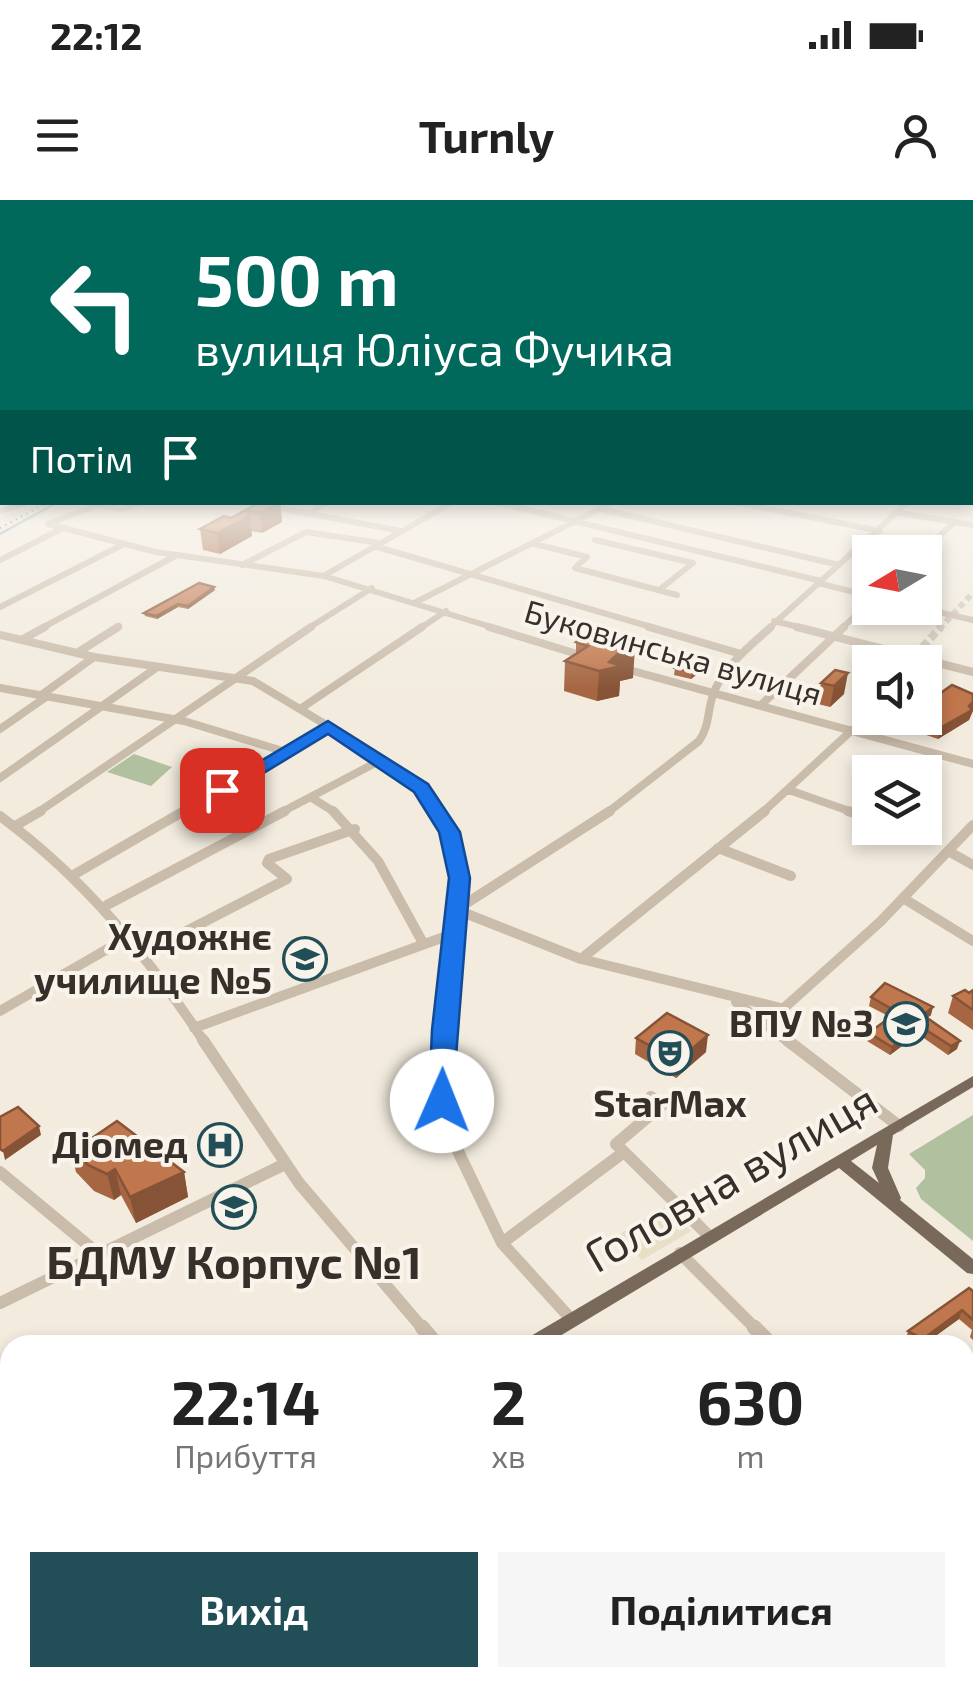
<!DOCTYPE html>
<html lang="uk">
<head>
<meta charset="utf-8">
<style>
	:root { --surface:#fff; --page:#f6f6f6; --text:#222; --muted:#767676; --accent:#214e57 }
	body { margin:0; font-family:"Exo 2",sans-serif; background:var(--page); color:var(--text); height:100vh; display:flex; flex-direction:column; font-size:38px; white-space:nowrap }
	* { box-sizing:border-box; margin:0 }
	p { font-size:32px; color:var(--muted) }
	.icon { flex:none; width:55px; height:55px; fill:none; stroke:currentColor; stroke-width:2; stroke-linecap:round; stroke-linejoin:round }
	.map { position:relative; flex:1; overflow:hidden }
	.panel { position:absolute; left:0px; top:1135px; width:975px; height:352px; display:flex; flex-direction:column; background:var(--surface); border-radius:30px 30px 0 0; box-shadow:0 5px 15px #0003 }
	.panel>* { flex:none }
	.hud { position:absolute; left:0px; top:0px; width:975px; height:305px; box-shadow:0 5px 15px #0003; background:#00695c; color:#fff; overflow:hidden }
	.needle { width:65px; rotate:260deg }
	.controls { position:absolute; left:852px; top:335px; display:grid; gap:20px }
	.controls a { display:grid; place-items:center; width:90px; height:90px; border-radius:0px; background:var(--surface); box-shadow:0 5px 15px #0003; font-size:50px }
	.pin { position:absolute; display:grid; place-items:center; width:85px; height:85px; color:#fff; margin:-42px; border-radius:20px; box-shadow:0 5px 15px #0006 }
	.me { position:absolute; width:110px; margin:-55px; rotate:1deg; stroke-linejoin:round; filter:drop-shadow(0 0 8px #0008) }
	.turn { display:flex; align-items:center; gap:35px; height:210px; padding:0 30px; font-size:45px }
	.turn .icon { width:130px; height:130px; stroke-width:2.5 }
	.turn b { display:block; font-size:70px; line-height:85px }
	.then { display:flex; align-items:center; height:95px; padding:0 30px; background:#0003; gap:20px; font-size:38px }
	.eta { display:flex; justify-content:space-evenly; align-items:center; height:170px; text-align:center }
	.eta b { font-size:60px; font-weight:700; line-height:70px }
	.action { display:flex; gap:20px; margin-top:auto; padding:20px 30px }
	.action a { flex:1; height:115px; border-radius:0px; background:var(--accent); color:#fff; font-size:40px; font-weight:700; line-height:115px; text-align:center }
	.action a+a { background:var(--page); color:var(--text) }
	.status { display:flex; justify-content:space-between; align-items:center; height:70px; padding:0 50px; background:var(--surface); direction:ltr }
	.status svg { height:28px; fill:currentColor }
	header { display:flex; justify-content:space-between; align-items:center; height:130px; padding:0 30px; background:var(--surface); font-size:45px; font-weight:700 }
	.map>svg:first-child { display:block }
</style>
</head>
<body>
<div class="status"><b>22:12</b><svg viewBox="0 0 49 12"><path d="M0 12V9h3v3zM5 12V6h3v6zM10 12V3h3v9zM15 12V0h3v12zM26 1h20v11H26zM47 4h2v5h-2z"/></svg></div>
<header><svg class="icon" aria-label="menu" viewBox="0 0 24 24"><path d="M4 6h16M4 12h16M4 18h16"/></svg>Turnly<svg class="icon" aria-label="person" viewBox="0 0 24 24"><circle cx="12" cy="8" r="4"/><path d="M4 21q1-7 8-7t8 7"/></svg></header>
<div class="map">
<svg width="973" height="1487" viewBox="0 0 973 1487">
	<rect width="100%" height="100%" fill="#f2ebde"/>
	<path fill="#b1c09f" d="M134,554L172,567L151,586L107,572Z
		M973,915V1041L921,999L916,988L925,978V970L909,954Z
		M691,1478H961L963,1487H691Z"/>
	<path fill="#e9dec6" d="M666,1006L691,1031L642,1060L618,1035Z"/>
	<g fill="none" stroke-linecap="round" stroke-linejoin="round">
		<path stroke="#7ea6ae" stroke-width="2.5" d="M0,334L58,302"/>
		<path stroke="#cdc6ba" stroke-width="6" stroke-dasharray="6 4" stroke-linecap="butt" d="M939,429L973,393"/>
		<path stroke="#cdc6ba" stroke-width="8" stroke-dasharray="8 4" stroke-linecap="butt" d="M914,456L941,427"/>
		<path stroke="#cabcab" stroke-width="6" d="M144,302L122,309L97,305L48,324L156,352L324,376L498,429
			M495,302L821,381
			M734,302L880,331
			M279,308L401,331
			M601,309L839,365
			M0,311L27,302
			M900,313L973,325
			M307,314L328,302
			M595,340L693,363
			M535,344L587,357L583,361
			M374,346L658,429
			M923,352L954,322
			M0,360L61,329
			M580,363L575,368L677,395
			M242,365L306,332L380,343
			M325,375L453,302
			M818,383L870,396
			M659,390L693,363
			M416,402L613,302
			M0,407L122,345
			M921,408L973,420
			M774,421L807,429
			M40,429L175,356
			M114,429L119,426
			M307,429L372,388
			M419,429L446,411
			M768,429L908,302
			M841,429L870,402"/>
		<path stroke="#cabcab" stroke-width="8" d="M489,427L587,457
			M649,427L741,454
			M797,427L973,472
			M0,435L94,457L253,481L383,559L421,588L437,613
			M23,439L45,427
			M77,453L118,427
			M622,468L973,564
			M0,488L184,521L286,552
			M40,496L94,457
			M761,505L844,427
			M300,509L422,427
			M0,529L46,497
			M0,578L156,468
			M789,590L855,613
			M312,598L336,613
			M37,613L311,427
			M180,613L329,527
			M280,613L383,559
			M607,613L699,541C710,525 707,512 713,495C721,469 751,445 771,427
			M762,613L852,530"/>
		<path stroke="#cabcab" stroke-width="10" d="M333,611L378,661L423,743
			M435,611C480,680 446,766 444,843
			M848,611L863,616
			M0,616C85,679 147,755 205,843
			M15,626L41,611
			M718,648L791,676
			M948,651L973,665
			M75,674L184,611
			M903,698L973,741
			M107,705L285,611
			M456,710L610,611
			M457,710L581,759L785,809
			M144,753L287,679L267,663L269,659L355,629
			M581,759L765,611
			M736,802L790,843
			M0,811L130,736
			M765,825L880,722L973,625
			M194,828L455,733"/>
		<path stroke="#cabcab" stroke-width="12" d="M203,840L299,983L424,1130
			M444,840L442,910L446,926L502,1043L571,1119
			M787,840L899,926
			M651,897L662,905L616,944L709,1036
			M0,972L100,1055
			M502,1043L624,952
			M680,1053L757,1130
			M0,1103L285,964"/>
		<path stroke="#cabcab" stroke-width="15" d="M422,1127L437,1145
			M754,1127L772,1145
			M965,1225L973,1226
			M965,1431H973
			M965,1461L971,1487
			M679,1478V1487
			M429,1487L430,1478"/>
		<path fill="#79695b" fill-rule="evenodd" d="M973,876V887L893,935L888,968L901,998L900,1000L973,1059V1074L967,1073L839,968L545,1145H521L524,1140ZM877,945L872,968L879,983L851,961Z
			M10,1440V1462L0,1466V1444Z"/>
		<path stroke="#37302a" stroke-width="2.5" stroke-dasharray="1 5" stroke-linecap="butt" d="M0,328L48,302"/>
	</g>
	<path fill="#a66642" d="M260,302H280L282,322L262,333L251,331L252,336L220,354L203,350L200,329L231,318Z
		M215,390L188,409L178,407L157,419L145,416L144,413Z
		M587,434L633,478L620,481L619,496L597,501L564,491L565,461L576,454V442Z
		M675,468L702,470L691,479L674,475Z
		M835,470L844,494L830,507L818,504L821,483Z
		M971,513L969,520L938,539L906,528L908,518Z
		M940,625L938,633L932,639L921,635L922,628Z
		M973,790V830L948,813L953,796Z
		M871,797L931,815L927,818L957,849L948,855L918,834L890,855L867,841L869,833L890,817L869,806Z
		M636,838L706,852L676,878L635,854Z
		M92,938L184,972L188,997L136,1023L121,995L114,1000L94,991L76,972L70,947Z
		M973,1091V1140L970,1137L972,1130L959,1119L923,1145H915L906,1140L908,1131Z"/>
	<path fill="#875336" d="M280,302L282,322L262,333L260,313Z
		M250,316L252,336L220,354L217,333Z
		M214,387L215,390L188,409V406Z
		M178,404V407L157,419L156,416Z
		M635,448L633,478L620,481L619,496L597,501L599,471L621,451Z
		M703,463L702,470L691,479L692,472Z
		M848,473L844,494L830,507L834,486Z
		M973,502V511L969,520L938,539L940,528Z
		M940,625L938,633L932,639L933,631Z
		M933,807L931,815L921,823L923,815Z
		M920,826L918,834L890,855L892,847Z
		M708,835L706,852L676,878L678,861Z
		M960,841L957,849L948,855L951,846Z
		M39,926L41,935L5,960L3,951Z
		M115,969L121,995L114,1000L107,974Z
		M184,972L188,997L136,1023L130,997Z
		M962,1110L959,1119L923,1145H921L923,1139Z"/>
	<path fill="#c1774d" stroke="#875336" stroke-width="2.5" d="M260,302H279L260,313L247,310L250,316L217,333L200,329L224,316L231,318Z
		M199,383L214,387L188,406L178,404L156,416L144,413Z
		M587,434L635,448L621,451L609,462L621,466L599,471L565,461L588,446L576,442Z
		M686,458L703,463L692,472L675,468Z
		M835,470L848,473L834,486L821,483Z
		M952,485L973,494V502L969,506L972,510L940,528L909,518H925V504Z
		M929,621L940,625L933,631L923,628H925V625Z
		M885,783L933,807L923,815L960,841L951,846L920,826L892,847L869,833L897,812L871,797Z
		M965,790L969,793L973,790V810L953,796Z
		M667,813L708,835L678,861L636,838Z
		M18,907L39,926L3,951L0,949V917Z
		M117,921L184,972L130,997L115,969L107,974L88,965L70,947L86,933L92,938Z
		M969,1088L973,1091V1120L962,1110L923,1139L908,1131Z
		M521,1478H564V1487H521Z
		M603,1478H637V1487H603Z"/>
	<linearGradient id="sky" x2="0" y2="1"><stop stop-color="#7daed1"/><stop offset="0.57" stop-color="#f9f6f0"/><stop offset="1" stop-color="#f9f6f0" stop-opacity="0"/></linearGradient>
	<rect width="973" height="489" fill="url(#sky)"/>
	<path fill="#1a73e8" stroke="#114b97" stroke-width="2.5" d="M328,521L428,584L460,632L470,678L452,908L442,910L429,901L432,830L449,678L439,632L414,592L328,534L229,594L212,590Z"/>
	<defs>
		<g id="university-ring" transform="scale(2.25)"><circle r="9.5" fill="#f9f4eb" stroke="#214e57" stroke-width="1.5"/><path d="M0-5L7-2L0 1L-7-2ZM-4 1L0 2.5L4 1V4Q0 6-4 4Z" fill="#214e57"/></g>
		<g id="theatre-ring" transform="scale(2.25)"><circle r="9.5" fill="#f9f4eb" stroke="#214e57" stroke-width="1.5"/><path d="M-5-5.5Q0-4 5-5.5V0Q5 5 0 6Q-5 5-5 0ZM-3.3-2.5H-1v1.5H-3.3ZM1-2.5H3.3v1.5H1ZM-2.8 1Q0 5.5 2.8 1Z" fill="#214e57"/></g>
		<g id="hospital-ring" transform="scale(2.25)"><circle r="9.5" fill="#f9f4eb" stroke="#214e57" stroke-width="1.5"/><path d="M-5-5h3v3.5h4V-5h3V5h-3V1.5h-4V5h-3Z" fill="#214e57"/></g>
	</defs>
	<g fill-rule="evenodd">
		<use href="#university-ring" x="305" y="759"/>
		<use href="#university-ring" x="906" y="824"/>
		<use href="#theatre-ring" x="670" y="853"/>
		<use href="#hospital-ring" x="220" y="945"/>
		<use href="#university-ring" x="234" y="1007"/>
	</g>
	<g text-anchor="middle" stroke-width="8" stroke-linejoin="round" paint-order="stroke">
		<g font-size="32" fill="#37302a" stroke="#f9f4eb">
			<text transform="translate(673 453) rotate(16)" y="11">Буковинська вулиця</text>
		</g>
		<g font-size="38" font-weight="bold" fill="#37302a" stroke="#f9f4eb" text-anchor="end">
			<text x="272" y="750">Художнє<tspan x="272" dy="44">училище №5</tspan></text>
			<text x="874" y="837">ВПУ №3</text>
			<text x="670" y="917" text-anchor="middle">StarMax</text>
			<text x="188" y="958">Діомед</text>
		</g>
		<g font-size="45" fill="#37302a" stroke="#f9f4eb">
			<text transform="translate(731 978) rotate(-30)" y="16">Головна вулиця</text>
		</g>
		<g font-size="45" font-weight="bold" fill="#37302a" stroke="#f9f4eb">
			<text x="234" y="1079">БДМУ Корпус №1</text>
		</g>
	</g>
</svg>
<div class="controls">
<a><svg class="needle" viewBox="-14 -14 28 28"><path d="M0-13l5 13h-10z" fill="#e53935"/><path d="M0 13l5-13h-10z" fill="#767676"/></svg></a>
<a><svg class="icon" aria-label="sound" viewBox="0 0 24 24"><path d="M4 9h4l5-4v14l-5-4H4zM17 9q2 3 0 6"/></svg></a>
<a><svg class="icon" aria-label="layers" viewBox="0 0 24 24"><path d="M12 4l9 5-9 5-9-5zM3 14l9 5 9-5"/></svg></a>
</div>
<div class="pin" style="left:222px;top:590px;background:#d93025"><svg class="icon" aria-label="arrive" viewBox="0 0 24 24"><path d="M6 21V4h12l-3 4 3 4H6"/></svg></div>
<svg class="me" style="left:442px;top:901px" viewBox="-20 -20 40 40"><circle r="19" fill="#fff"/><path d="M0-13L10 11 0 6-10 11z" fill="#1a73e8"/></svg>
<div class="hud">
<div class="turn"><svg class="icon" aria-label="left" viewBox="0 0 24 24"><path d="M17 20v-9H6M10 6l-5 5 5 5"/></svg><div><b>500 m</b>вулиця Юліуса Фучика</div></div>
<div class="then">Потім<svg class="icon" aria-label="arrive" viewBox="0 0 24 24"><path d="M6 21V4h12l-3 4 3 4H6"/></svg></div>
</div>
<section class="panel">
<div class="eta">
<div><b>22:14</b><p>Прибуття</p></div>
<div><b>2</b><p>хв</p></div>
<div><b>630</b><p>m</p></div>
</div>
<div class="action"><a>Вихід</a><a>Поділитися</a></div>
</section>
</div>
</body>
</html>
